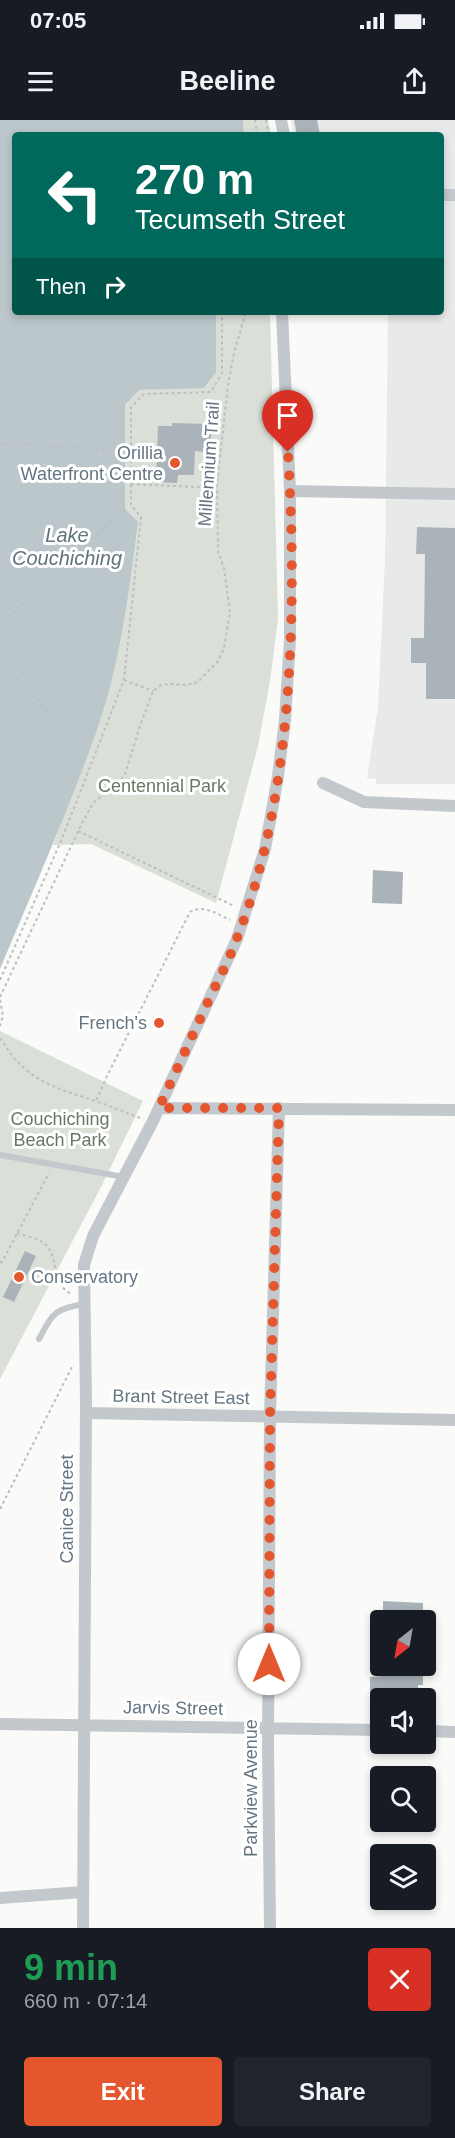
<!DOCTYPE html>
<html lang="en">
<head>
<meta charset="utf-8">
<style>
	:root { --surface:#171b24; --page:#20242c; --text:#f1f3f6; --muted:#9ea1a6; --accent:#e4572e }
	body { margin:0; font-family:Helvetica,sans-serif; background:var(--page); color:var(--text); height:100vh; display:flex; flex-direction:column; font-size:22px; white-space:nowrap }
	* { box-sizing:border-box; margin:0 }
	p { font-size:20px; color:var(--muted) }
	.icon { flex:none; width:33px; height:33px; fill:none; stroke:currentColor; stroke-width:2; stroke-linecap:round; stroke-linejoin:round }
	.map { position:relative; height:1808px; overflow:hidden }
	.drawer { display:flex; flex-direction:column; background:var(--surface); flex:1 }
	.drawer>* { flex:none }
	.top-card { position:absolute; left:12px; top:12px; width:432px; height:183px; border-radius:6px; box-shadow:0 3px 9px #0003; background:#00695c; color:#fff; overflow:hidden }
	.needle { width:39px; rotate:211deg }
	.controls { position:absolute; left:370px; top:1490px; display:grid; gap:12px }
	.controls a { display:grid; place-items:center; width:66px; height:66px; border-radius:6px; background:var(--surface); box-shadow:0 3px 9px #0003; font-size:30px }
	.pin { position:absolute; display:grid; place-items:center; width:51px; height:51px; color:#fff; margin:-62px -26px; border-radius:50% 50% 50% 0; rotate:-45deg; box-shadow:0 0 6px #0007 }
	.pin .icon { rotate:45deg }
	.me { position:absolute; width:66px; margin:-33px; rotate:0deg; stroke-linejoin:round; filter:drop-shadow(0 0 4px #0008) }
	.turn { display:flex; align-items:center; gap:21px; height:126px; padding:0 24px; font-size:27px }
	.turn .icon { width:78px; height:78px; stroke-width:2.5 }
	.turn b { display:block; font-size:42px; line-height:51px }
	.then { display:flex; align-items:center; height:57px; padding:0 24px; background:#0003; gap:12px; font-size:22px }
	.round { display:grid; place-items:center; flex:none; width:63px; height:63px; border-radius:6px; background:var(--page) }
	.overview { display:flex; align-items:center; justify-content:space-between; height:102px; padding:0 24px }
	h1 { font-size:36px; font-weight:700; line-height:45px; color:#1e9e55 }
	.cta { display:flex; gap:12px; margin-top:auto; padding:12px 24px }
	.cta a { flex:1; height:69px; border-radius:6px; background:var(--accent); color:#fff; font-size:24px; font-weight:700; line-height:69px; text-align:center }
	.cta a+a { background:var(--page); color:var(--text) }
	.status { display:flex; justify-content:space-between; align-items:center; height:42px; padding:0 30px; background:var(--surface); direction:ltr }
	.status svg { height:16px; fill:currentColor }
	header { display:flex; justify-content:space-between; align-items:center; height:78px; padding:0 24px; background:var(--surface); font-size:27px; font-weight:700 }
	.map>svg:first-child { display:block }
</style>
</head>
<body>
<div class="status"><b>07:05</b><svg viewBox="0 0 49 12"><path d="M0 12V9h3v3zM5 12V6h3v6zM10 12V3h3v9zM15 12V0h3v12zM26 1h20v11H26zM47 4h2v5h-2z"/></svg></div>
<header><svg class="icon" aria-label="menu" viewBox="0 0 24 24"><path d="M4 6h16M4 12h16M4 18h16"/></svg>Beeline<svg class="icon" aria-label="share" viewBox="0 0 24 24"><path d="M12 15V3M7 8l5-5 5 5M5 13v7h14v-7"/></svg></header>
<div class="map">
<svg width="455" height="1808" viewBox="0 0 455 1808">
	<rect width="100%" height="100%" fill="#fafaf8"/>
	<path fill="#e8e9e9" d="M291,0H455V664H376V659L367,658L378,587L385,439L388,192H441V15H294Z"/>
	<path fill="#dadfd7" d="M243,0H268L271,15H244Z
		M216,192H270L278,499L270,561L258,626L216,783L91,724L53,725L99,602L125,389V285L139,270L205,267L216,253Z
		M0,911L143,981L101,1067L0,1259Z"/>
	<path fill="#bbc7cb" d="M0,0H243L244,15H15V192H216V253L204,268L139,270L125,285V389L138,402C129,470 121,539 99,604C70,687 34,768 0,849Z"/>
	<path fill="#aab3b9" d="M294,0H317L320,15H297Z
		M172,303L211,304V323H204L203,332L195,331L194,355H178L177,363L156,362L158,306H172Z
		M417,407L455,408V579H426V543H411V518H424L425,434H416Z
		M373,750L403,752L402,784L372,783Z
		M25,1131L36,1136L14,1182L3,1177Z
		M383,1481L423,1483V1500H383Z
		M383,1545H423V1565H418V1578H381V1586H370V1557L383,1556Z"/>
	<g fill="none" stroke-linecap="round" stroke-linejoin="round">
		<path stroke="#bbbfc2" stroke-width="2" stroke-dasharray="3 3" stroke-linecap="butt" d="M255,0L257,15
			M266,0L269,15
			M0,323L125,331
			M131,364L217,368
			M0,505L125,389
			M0,540L48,591
			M124,560L153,571
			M0,646L19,667
			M78,711L234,786
			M0,860L61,721L124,560L141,397L131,385V287L144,274L211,272L222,253V192
			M0,877L82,703L93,683L119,663L125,654L140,606L153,571L161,565L169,564L187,565L198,562L218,541L224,528L230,493L224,448L218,432L217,364L228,265L234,233L246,192
			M0,880L3,896L0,906
			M0,918C6,926 10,934 17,941C37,964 68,972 96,981
			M140,998L96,981L108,954L190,792C203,784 217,794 230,800
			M17,1113C25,1116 38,1118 45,1124C59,1135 51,1166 72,1174
			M0,1142H2L49,1053
			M0,1389L72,1247"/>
		<path stroke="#c3c8cc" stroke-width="6" d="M0,1035L124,1057
			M39,1219C53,1193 54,1189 84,1184"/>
		<path stroke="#c3c8cc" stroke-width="12" d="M281,0L284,15
			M441,75H455
			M290,371L455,374
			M323,663L364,682L455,686
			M159,988L455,990
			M86,1293L455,1300
			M0,1604L381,1610
			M426,1611L455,1612
			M0,1778L83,1772
			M83,1808L86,1283L84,1145L93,1116L153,1001L237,819L265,729L278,656L285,600L290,520V371L282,192
			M270,1808L268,1624L270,1297L279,988"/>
	</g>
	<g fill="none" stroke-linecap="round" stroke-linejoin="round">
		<path stroke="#e4572e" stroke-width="10" stroke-dasharray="0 18" d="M269,1544L270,1297L279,988H159C175,953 191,919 207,884C217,862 229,841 237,818C294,675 297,484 288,332"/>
	</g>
	<g fill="#e4572e" stroke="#fff" stroke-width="2">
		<circle cx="175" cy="343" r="6"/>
		<circle cx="159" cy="903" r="6"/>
		<circle cx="19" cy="1157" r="6"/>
	</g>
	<g text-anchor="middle" stroke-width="6" stroke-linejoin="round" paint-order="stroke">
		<g font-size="18" fill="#657683" stroke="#fff" text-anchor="end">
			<text x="163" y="339">Orillia<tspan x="163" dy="21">Waterfront Centre</tspan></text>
			<text x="147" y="909">French's</text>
			<text x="31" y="1163" text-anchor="start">Conservatory</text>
		</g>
		<g font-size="18" fill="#657683" stroke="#fff">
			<text transform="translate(209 344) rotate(-86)" y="6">Millennium Trail</text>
			<text transform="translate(181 1277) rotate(1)" y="6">Brant Street East</text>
			<text transform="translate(67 1389) rotate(-90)" y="6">Canice Street</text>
			<text transform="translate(173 1588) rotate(1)" y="6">Jarvis Street</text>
			<text transform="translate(251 1668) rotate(-90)" y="6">Parkview Avenue</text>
		</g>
		<g font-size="18" fill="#687a64" stroke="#fff">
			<text x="162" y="672">Centennial Park</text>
			<text x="60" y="1005">Couchiching<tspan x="60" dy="21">Beach Park</tspan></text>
		</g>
		<g font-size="20" font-style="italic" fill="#60757c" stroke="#fff">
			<text x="67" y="422">Lake<tspan x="67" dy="23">Couchiching</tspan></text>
		</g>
	</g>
</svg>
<div class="controls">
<a><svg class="needle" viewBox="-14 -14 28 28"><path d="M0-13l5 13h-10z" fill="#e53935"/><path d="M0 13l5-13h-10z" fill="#9ea1a6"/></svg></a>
<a><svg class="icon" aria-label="sound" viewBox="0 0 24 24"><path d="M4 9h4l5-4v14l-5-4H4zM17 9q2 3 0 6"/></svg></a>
<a><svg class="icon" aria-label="search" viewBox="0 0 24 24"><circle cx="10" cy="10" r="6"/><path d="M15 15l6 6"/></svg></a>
<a><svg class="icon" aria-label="layers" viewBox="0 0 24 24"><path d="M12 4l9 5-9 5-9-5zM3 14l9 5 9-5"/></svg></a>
</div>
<div class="pin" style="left:288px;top:332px;background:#d93025"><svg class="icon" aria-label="arrive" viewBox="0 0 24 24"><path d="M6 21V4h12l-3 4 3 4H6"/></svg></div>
<svg class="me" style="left:269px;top:1544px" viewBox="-20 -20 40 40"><circle r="19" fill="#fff"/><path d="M0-13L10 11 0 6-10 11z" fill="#e4572e"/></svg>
<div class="top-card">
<div class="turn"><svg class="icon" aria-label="left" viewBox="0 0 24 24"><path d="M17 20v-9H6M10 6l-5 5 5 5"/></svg><div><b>270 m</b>Tecumseth Street</div></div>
<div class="then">Then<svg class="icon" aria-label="right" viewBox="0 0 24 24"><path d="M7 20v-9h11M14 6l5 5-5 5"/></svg></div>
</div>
</div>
<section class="drawer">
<div class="overview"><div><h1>9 min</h1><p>660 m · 07:14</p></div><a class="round" style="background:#d93025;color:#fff"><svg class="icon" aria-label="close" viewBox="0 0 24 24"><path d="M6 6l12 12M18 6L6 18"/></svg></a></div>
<div class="cta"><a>Exit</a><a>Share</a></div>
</section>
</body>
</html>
